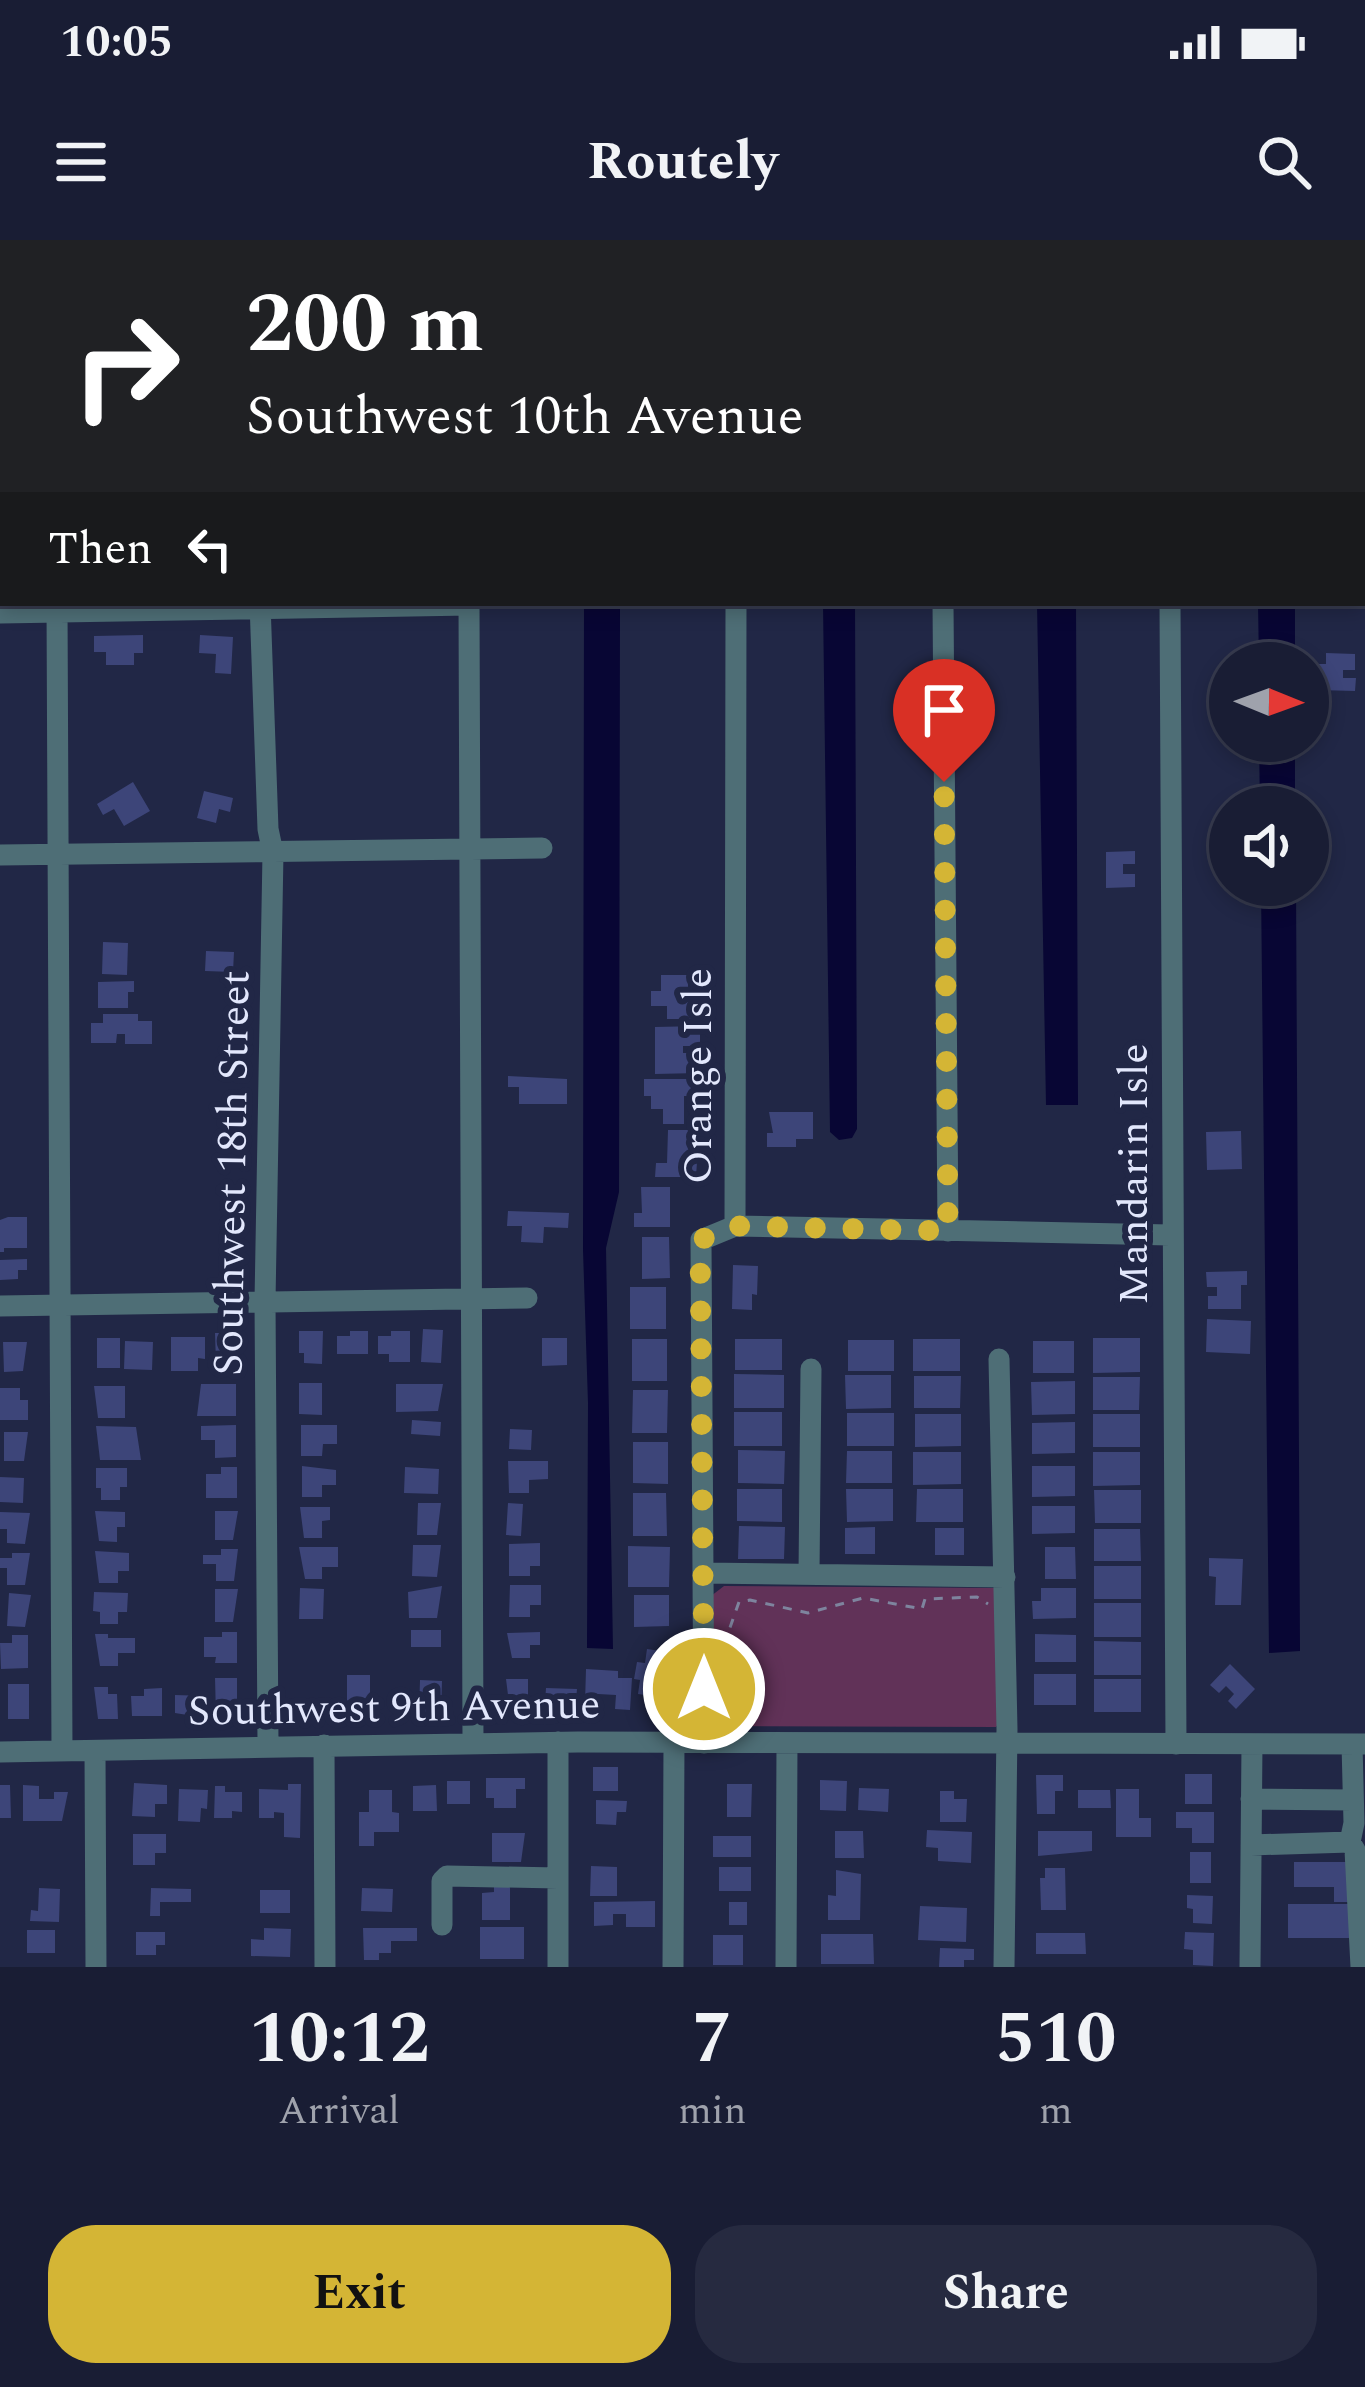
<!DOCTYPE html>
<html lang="en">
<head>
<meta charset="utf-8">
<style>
	:root { --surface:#191d34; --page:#262a40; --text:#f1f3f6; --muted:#9fa2ac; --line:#373b4f; --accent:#d4b535 }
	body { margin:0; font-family:Spectral,serif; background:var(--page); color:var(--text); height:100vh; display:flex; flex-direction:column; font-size:45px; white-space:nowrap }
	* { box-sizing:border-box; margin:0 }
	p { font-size:39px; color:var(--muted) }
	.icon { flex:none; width:66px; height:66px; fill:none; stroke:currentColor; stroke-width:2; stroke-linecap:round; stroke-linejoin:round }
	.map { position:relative; height:1727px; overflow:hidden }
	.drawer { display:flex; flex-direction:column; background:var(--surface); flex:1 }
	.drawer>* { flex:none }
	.hud { position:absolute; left:0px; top:0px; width:1365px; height:366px; box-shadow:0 6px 18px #0003,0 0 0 3px var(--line); background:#202124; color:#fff; overflow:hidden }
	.needle { width:78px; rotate:91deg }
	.fabs { position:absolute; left:1209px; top:402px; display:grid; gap:24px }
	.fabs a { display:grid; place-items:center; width:120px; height:120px; border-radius:50%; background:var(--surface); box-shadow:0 6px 18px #0003,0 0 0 3px var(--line); font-size:60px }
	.pin { position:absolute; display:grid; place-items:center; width:102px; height:102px; color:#fff; margin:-123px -51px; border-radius:50% 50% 50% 0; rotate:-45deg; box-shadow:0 0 12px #0007 }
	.pin .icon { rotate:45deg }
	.me { position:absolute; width:132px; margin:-66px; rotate:0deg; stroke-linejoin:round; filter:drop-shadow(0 0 9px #0008) }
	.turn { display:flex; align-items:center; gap:42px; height:252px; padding:0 48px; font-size:54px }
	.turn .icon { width:156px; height:156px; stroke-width:2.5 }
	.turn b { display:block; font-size:84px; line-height:102px }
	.then { display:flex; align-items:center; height:114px; padding:0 48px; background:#0003; gap:24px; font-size:45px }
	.eta { display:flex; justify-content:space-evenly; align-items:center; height:204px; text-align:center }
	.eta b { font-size:72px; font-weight:700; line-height:84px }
	.primary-button { display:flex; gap:24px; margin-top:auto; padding:24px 48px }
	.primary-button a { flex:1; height:138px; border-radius:48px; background:var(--accent); color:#111; font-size:48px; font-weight:700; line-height:138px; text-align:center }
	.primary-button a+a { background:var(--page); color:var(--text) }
	.status { display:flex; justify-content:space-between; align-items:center; height:84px; padding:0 60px; background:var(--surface); direction:ltr }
	.status svg { height:33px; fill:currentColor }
	header { display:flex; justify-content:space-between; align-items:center; height:156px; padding:0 48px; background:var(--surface); font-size:54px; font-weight:700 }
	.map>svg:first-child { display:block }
</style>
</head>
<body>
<div class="status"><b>10:05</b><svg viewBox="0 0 49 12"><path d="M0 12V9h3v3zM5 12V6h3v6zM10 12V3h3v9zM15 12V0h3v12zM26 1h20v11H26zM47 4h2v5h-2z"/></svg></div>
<header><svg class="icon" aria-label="menu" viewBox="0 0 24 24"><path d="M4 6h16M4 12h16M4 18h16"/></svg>Routely<svg class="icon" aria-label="search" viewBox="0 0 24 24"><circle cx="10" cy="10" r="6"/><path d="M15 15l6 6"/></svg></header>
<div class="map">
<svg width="1365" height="1727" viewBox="0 0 1365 1727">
	<rect width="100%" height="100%" fill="#212746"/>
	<path fill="#613258" d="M724,1346L994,1348L999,1483L996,1487L714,1486L711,1356Z"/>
	<path fill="#080634" d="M584,363H620L619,952L606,1008L613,1409L587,1408L588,1163L583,1010Z
		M823,363H855L857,889L852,898L839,900L830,892Z
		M1037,363H1076L1078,865H1046Z
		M1258,363H1295V423H1259Z
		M1259,501H1295V567H1260Z
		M1261,645H1296L1300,1411L1269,1413Z"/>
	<path fill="#3d4579" d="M143,395V413H134V425H106V412H94V396Z
		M200,395L233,397L231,434L215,433L216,414L199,413Z
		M1326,413L1355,414V430H1343V438H1356L1355,451L1318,450V424H1326Z
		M133,542L150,571L124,586L114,569L103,575L97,564Z
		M204,551L233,558L230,572L219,569L216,583L197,578Z
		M1135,611V624H1123V634H1135V647L1106,648V612Z
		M103,702L128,703L127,735L102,734Z
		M206,711L234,712L233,732L205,731Z
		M661,735H688V763H700L699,779H667V766H651V751H661Z
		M134,741V752H128V768H98V742Z
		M103,774H138V781H152V804H125V794H117L116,803H91V783H103Z
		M700,786V806H683V813H699V833L655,834V787Z
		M508,836L567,839V864H519V847H508Z
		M644,839H701V856H684V884H663V869H651V856H644Z
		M769,872H813V899H796V907H767V893H773Z
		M668,890H698V907H689V922H697L696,937H655L656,923H667Z
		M1241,891L1242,929L1207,930L1206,892Z
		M641,947H670V987H634V973H642Z
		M508,971L569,973L568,988L544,987L543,1003L521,1002L522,986H507Z
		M8,977H27V1008H4V1012H0V980Z
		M642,997H669L670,1038L642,1039Z
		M27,1019V1030H18V1039L0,1040V1020Z
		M733,1025L758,1026L757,1055L752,1054V1070L732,1069Z
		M1247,1031V1045H1241V1069H1208V1056H1217V1047H1207L1206,1032Z
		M630,1047H666V1089H630Z
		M1207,1079L1251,1081L1250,1114L1206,1112Z
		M423,1089L443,1090L441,1123L421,1122Z
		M299,1091H323L322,1124L304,1123V1113H299Z
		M350,1091H368V1114H337V1096H350Z
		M391,1091H410V1122H389V1114H378V1096H391Z
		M215,1093H237L233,1124H216Z
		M171,1097H205V1119L198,1118V1131H171Z
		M97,1098H120V1128H97Z
		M542,1098H567V1125L542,1126Z
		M1093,1098H1140V1132L1093,1133Z
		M632,1099H667V1141H632Z
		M735,1099H782V1130H735Z
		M913,1099H960V1131H913Z
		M848,1100H894V1131H848Z
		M125,1101L153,1102L152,1130L124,1129Z
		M1033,1101H1074V1133H1033Z
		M3,1102H27L23,1131L4,1132Z
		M734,1134L784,1135V1168H734Z
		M845,1135H891V1168L846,1169Z
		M914,1136H961L960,1168H914Z
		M1093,1137H1140L1139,1170H1093Z
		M1075,1141V1174L1032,1175L1031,1142Z
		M299,1143H322V1175L299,1174Z
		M201,1144H236V1176H197Z
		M396,1144H443L438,1171L396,1172Z
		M94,1146H125V1178H98Z
		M0,1148H20V1160H28V1180H0Z
		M633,1150H668L667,1193H632Z
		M734,1172H782V1206H734Z
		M847,1173H894V1206H847Z
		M915,1174H961V1206L915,1207Z
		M1093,1174H1140V1207H1093Z
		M412,1180L441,1182L440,1196L411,1194Z
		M1075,1182V1213L1032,1214V1183Z
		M236,1185V1217L215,1218V1200H201V1186Z
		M301,1185H337V1204H323L322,1216H301Z
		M96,1186L136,1187L141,1220H100Z
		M510,1189L532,1190L531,1210L509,1209Z
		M4,1192H28L24,1221H4Z
		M633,1202H668V1244L633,1243Z
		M738,1210L785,1211L784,1244L738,1243Z
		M847,1211H892V1243H846Z
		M913,1212H961V1244L913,1245Z
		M1093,1212H1140V1245L1093,1246Z
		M508,1221H548V1239L529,1240V1253H509Z
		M302,1226L336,1230V1245H322V1257H302Z
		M1032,1226H1075V1256L1032,1257Z
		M221,1227H237V1258H206V1234H221Z
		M405,1227L439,1229L438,1254L404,1253Z
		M96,1228H127V1247H120V1260H101V1248H96Z
		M0,1237L24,1238L23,1263L0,1262Z
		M737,1249H782V1282L737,1281Z
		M846,1249H893V1281L847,1282Z
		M917,1249H963V1282H916Z
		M1094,1250H1141V1283H1095Z
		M633,1253H666L667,1296H633Z
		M418,1263H441L437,1295H417Z
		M508,1263L523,1264L521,1296L506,1295Z
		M1032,1266H1075V1293L1032,1294Z
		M300,1267H330V1280L322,1281V1298H304Z
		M95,1271L125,1272V1287H117V1302L99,1301Z
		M215,1271H238L233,1300H215Z
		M0,1272L30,1273L25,1304L7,1303V1289H0Z
		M739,1286L785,1287L784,1319H738Z
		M875,1287V1314H845V1288Z
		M935,1288H964V1315H935Z
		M1094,1289H1140L1141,1321H1094Z
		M540,1303V1326H530V1336H509V1304Z
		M413,1305H441L437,1337L412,1336Z
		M628,1306L670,1307L669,1347H628Z
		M299,1307H338V1327H322V1339H305Z
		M1045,1307H1075L1076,1339H1045Z
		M221,1309H238L234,1341H216V1324H203V1315H221Z
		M95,1311L129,1313V1331H118V1343H99Z
		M12,1313H30L25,1345H7V1328H0V1318H12Z
		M1209,1318L1243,1319L1241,1365H1215L1216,1337L1209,1336Z
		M1094,1326H1141V1359H1094Z
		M510,1345H541V1365H530V1377H509Z
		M442,1346L437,1378H409L408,1352Z
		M300,1348L324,1349L323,1379H299Z
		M1041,1348H1076V1378L1033,1379L1032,1361H1041Z
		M215,1349H238L233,1382H215Z
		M94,1352L128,1353L127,1372H118V1384H100V1372L93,1371Z
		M9,1353L31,1355L25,1387L7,1386Z
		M634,1355H669V1386L634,1387Z
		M1094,1363H1141V1397H1094Z
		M411,1390H441V1407H411Z
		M222,1392H237V1423H215L216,1417H204V1397H222Z
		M540,1392V1405H530V1418H512L507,1393Z
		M95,1394H108V1398H135V1413H118V1426H100Z
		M1035,1394L1076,1395V1422H1035Z
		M12,1395H28V1428L1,1429L0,1403H12Z
		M1094,1401L1141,1402V1435H1094Z
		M647,1409L667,1412L660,1457L638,1454L640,1440L634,1439L637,1422L645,1423Z
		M1230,1424L1255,1449L1236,1469L1228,1461L1234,1454L1226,1446L1219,1453L1210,1445Z
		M586,1429L618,1431V1438H632L630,1470L615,1469L616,1455L598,1454L597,1464L585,1463Z
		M1034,1434H1076V1465H1034Z
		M347,1435H370V1465L347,1471Z
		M215,1438H237V1476H216Z
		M506,1439H528V1471H510Z
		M1094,1439H1141V1472H1094Z
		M420,1440L442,1441L441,1474L419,1473Z
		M8,1444H29V1479H8Z
		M94,1447H108V1454H117L118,1479H98Z
		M162,1448V1476H132L131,1456H144V1449Z
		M546,1448L577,1449L575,1471L559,1470V1463H545Z
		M175,1455L206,1456V1478L175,1473Z
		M593,1527H618V1551H593Z
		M1185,1534H1212V1564H1185Z
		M1036,1535H1063V1551H1055V1574H1037Z
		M486,1538H525V1549H516V1568H494V1558H486Z
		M820,1540L847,1541L846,1571L820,1570Z
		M447,1541H470V1564H447Z
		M134,1543L167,1545V1564H155V1577L132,1576Z
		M288,1544H301L300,1598L284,1597V1573L274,1572V1578H259V1549L288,1550Z
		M727,1544H752L751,1577H727Z
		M0,1545H10L11,1578H0Z
		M23,1545L39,1546V1559H54V1552H68L62,1581H23Z
		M436,1545L437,1571H413V1546Z
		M215,1546H225V1552H242V1572L232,1571V1578H214Z
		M859,1548L889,1549L888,1572L858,1570Z
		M179,1549L208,1550L207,1569L201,1568L200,1582L178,1581Z
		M1116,1549H1139V1578H1151V1597H1116Z
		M369,1550H392V1572L399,1573V1592H374V1606H359V1572H369Z
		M1078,1550H1110L1111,1568H1078Z
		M940,1551H954V1559H967L966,1582H940Z
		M596,1560L627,1561L626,1572H617L616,1585L596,1584Z
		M1176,1572H1214V1603H1192V1588H1176Z
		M927,1590L972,1592L971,1623L938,1621V1608L926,1607Z
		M835,1591H863L864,1618H835Z
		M1038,1591H1092V1611L1038,1616Z
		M492,1593H525L521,1622H492Z
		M133,1594H166V1613H155V1625H133Z
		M713,1596H751V1617H713Z
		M1190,1612H1211V1643H1190Z
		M1294,1622H1350V1662H1334V1647H1294Z
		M591,1626L617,1627V1656H590Z
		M719,1627H751V1651H719Z
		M1045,1628H1065L1066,1670H1041L1040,1638H1045Z
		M836,1630L861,1634L860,1680H828V1655L836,1656Z
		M494,1645H510V1680H482V1653L494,1652Z
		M39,1648L60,1649L59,1682L30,1681L31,1670L38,1671Z
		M151,1648L191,1649V1662H160V1676H150Z
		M362,1648L393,1649L392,1672L361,1671Z
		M260,1650H290V1673H260Z
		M1187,1655L1213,1656L1212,1684L1193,1683V1669L1187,1668Z
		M655,1661V1687H626V1674H613V1685L594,1686V1662Z
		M729,1662H747V1685H729Z
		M1288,1664H1357V1698H1288Z
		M920,1666L967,1668L966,1702L918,1700Z
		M480,1687H524V1719H480Z
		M264,1688L291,1689L290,1717L251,1716V1699L264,1700Z
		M363,1688H417V1701H391V1713H379V1720H364Z
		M27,1690H55V1713H27Z
		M136,1692H165V1705H156V1715H136Z
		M1185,1692L1214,1693L1213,1726L1193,1725V1710L1184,1709Z
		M1036,1693H1085L1086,1714H1036Z
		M821,1694H873L874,1724H821Z
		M713,1695H743V1725H713Z
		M940,1708L974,1709V1720H964V1727H939Z"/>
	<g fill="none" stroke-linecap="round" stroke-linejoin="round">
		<path stroke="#7e849e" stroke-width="3" stroke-dasharray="9 9" stroke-linecap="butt" d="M723,1475L733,1431L726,1399L739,1362L750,1360L808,1373L863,1358L922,1369L925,1359L977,1357L988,1364"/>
		<path stroke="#4e6e76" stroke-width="21" d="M57,0V3
			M406,0V3
			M703,0V3
			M263,3V0
			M0,165H3
			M57,363L62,1511
			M260,363L268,589L273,613L265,1061L268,1504
			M469,363L473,1503
			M943,363L948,991
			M1170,363L1176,1504
			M0,373L469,365
			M0,615L542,608
			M735,986L1170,995
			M0,1066L527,1058
			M999,1119L1007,1489L1004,1727
			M703,1333L1005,1337
			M809,1334L811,1129
			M558,1502V1727
			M704,1503L701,1000L735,986L736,363
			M324,1505L325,1727
			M95,1511L96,1727
			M0,1512L578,1502L1365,1504
			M1251,1559L1353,1560
			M1350,1602L1355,1610L1361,1727
			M1251,1605L1350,1602L1354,1583L1352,1504
			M442,1685V1641L447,1636L558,1638
			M673,1727L674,1502
			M786,1727L787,1503
			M1250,1727L1252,1504"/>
	</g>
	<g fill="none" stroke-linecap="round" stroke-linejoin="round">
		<path stroke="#d4b535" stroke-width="21" stroke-dasharray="0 37.8" d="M704,1449L700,1000L735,986L948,991L944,542"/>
	</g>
	<g text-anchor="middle" stroke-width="12" stroke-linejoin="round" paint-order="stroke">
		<g font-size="42" fill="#e2e7fc" stroke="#212746">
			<text transform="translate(696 836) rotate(-90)" y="15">Orange Isle</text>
			<text transform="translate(230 933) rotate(-89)" y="15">Southwest 18th Street</text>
			<text transform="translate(1132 934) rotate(-90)" y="15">Mandarin Isle</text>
			<text transform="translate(394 1466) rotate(-1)" y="15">Southwest 9th Avenue</text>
		</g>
	</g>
</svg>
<div class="fabs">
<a><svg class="needle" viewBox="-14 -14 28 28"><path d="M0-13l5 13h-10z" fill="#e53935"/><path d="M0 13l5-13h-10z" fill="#9fa2ac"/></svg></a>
<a><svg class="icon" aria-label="sound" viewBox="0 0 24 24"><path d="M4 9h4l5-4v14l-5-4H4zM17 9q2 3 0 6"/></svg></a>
</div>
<div class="pin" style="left:944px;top:542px;background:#d93025"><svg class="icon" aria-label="arrive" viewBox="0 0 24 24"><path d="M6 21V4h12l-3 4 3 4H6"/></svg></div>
<svg class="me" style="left:704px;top:1449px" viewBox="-20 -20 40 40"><circle r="17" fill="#d4b535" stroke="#fff" stroke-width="3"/><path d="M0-11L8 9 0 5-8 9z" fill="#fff"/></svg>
<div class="hud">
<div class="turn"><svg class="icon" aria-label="right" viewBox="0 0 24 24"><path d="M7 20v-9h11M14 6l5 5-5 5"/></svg><div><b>200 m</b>Southwest 10th Avenue</div></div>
<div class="then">Then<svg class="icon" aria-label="left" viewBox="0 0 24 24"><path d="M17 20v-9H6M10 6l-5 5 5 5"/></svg></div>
</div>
</div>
<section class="drawer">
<div class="eta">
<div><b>10:12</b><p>Arrival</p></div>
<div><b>7</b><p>min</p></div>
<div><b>510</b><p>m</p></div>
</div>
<div class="primary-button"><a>Exit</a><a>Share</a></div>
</section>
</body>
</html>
